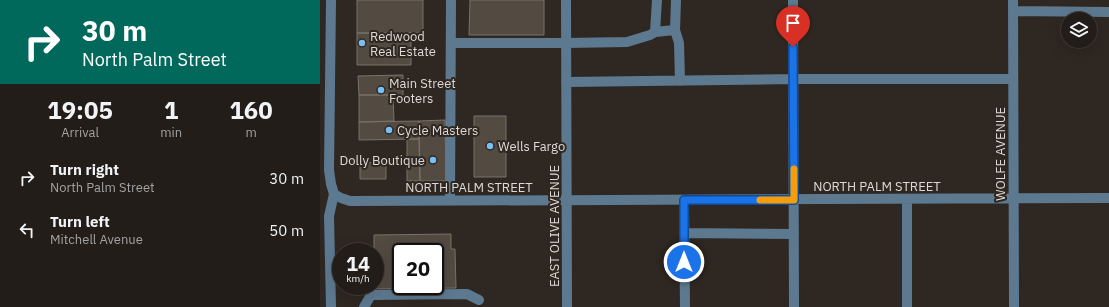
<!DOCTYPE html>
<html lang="en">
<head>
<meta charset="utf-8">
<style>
	:root { --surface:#231d19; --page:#2b2622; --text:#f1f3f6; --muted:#a3a2a2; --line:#403b38 }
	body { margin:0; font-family:"IBM Plex Sans",sans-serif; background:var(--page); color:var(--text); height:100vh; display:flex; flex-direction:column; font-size:15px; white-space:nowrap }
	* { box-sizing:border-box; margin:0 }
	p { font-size:13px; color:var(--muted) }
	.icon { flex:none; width:22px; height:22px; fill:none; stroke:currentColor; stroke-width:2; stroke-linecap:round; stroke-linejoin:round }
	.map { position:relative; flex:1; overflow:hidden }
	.panel { display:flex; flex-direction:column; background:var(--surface); width:320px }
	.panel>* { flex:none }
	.hud { background:#00695c; color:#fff; overflow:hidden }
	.tools { position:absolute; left:741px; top:12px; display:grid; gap:8px }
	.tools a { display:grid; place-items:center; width:36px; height:36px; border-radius:50%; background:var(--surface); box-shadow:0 4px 16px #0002,0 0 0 1px var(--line); font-size:20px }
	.speed { position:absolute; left:12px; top:243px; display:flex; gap:8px; font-size:20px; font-weight:700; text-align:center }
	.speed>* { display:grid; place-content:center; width:52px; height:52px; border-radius:50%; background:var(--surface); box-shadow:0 4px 16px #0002,0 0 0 1px var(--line); line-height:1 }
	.speed small { font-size:10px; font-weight:400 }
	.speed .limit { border:2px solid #111; border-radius:6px; background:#fff; color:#111 }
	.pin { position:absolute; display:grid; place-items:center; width:34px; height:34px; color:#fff; margin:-41px -17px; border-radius:50% 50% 50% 0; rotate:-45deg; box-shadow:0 0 4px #0007 }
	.pin .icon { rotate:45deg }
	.me { position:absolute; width:44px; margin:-22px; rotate:0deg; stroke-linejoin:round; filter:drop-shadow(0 0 3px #0008) }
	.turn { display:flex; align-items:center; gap:14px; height:84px; padding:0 16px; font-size:18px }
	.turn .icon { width:52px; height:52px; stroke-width:2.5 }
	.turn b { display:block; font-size:28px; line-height:34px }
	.eta { display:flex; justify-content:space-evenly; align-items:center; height:68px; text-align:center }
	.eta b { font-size:24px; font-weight:700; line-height:28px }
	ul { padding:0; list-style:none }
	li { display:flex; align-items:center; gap:12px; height:52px; padding:0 16px }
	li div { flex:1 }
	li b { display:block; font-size:15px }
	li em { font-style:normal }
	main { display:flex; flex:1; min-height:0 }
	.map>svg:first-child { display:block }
</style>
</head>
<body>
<main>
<section class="panel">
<div class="hud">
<div class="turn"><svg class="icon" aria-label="right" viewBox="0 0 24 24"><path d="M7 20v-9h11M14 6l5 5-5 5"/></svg><div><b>30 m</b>North Palm Street</div></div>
</div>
<div class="eta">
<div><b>19:05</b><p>Arrival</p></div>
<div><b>1</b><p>min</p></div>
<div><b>160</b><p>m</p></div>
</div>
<ul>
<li><svg class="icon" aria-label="right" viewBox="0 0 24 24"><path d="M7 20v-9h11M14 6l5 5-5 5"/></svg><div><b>Turn right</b><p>North Palm Street</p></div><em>30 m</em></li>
<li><svg class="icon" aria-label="left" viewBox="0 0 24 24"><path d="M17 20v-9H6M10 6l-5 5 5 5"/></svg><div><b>Turn left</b><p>Mitchell Avenue</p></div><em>50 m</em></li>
</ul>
</section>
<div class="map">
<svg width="789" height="307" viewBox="0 0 789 307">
	<rect width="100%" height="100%" fill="#2f2721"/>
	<path fill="#534a42" stroke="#7a7169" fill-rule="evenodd" d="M37,0H103V33H37Z
		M150,0H224V35H149Z
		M37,33H91V65H37Z
		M83,75V95H39L38,76Z
		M39,95H73L74,121L39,122Z
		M154,116H186V177H154Z
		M125,120L126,181H100L99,121Z
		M99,121V139L39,140V122Z
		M87,139H99L100,181H87Z
		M66,162V179H40V163Z
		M131,234V249H135L136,288L50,289V286H55V252H50V248H54V235ZM81,252H115V286H81Z"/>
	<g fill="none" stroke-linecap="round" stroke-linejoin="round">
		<path stroke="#5d7990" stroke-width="10" d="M11,0L9,170L11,184L14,194L9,216L11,307
			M246,0L247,307
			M473,0L474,307
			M693,0L694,307
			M693,11L789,12
			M355,30L359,43L360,81
			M335,32L355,30L356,0
			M131,43H246L307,42L330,35L335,32L337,0
			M246,82L473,79H693
			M14,194L21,198L30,201L789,198
			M587,199V307
			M130,200L131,0
			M364,200L365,307
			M364,233L474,234
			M44,307L51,295L147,294L159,300"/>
	</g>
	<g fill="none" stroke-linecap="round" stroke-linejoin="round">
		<g stroke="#114b97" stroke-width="10">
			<path id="route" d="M364,262V200H474L473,47"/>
		</g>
		<use href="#route" stroke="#1a73e8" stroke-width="7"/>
		<path stroke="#f59e0b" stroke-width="7" d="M440,200H474V169"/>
	</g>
	<g fill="#78bff7" stroke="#2f2721" stroke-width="1.5">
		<circle cx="42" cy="43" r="4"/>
		<circle cx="61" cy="90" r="4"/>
		<circle cx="69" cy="130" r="4"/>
		<circle cx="170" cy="146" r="4"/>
		<circle cx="113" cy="160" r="4"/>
	</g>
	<g text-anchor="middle" stroke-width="4" stroke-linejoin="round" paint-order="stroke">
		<g font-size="13" fill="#dfd9d5" stroke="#2f2721" text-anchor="start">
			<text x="50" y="41">Redwood<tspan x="50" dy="15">Real Estate</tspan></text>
			<text x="69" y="88">Main Street<tspan x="69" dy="15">Footers</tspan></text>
			<text x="77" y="135">Cycle Masters</text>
			<text x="178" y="151">Wells Fargo</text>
			<text x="105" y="165" text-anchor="end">Dolly Boutique</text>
		</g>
		<g font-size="13" fill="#dfd9d5" stroke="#2f2721">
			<text transform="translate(680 154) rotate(-90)" y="5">WOLFE AVENUE</text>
			<text x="557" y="191">NORTH PALM STREET</text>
			<text x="149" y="192">NORTH PALM STREET</text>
			<text transform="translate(234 226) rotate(-90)" y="5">EAST OLIVE AVENUE</text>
		</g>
	</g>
</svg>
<div class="tools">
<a><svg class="icon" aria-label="layers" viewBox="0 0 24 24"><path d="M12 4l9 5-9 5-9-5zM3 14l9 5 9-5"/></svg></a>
</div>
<div class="speed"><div>14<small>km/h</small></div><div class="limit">20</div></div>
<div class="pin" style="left:473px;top:47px;background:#d93025"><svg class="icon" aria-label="arrive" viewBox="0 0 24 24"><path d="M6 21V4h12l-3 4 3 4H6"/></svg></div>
<svg class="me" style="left:364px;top:262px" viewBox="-20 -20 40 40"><circle r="17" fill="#1a73e8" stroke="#fff" stroke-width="3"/><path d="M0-11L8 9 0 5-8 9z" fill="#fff"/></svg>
</div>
</main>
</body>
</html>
